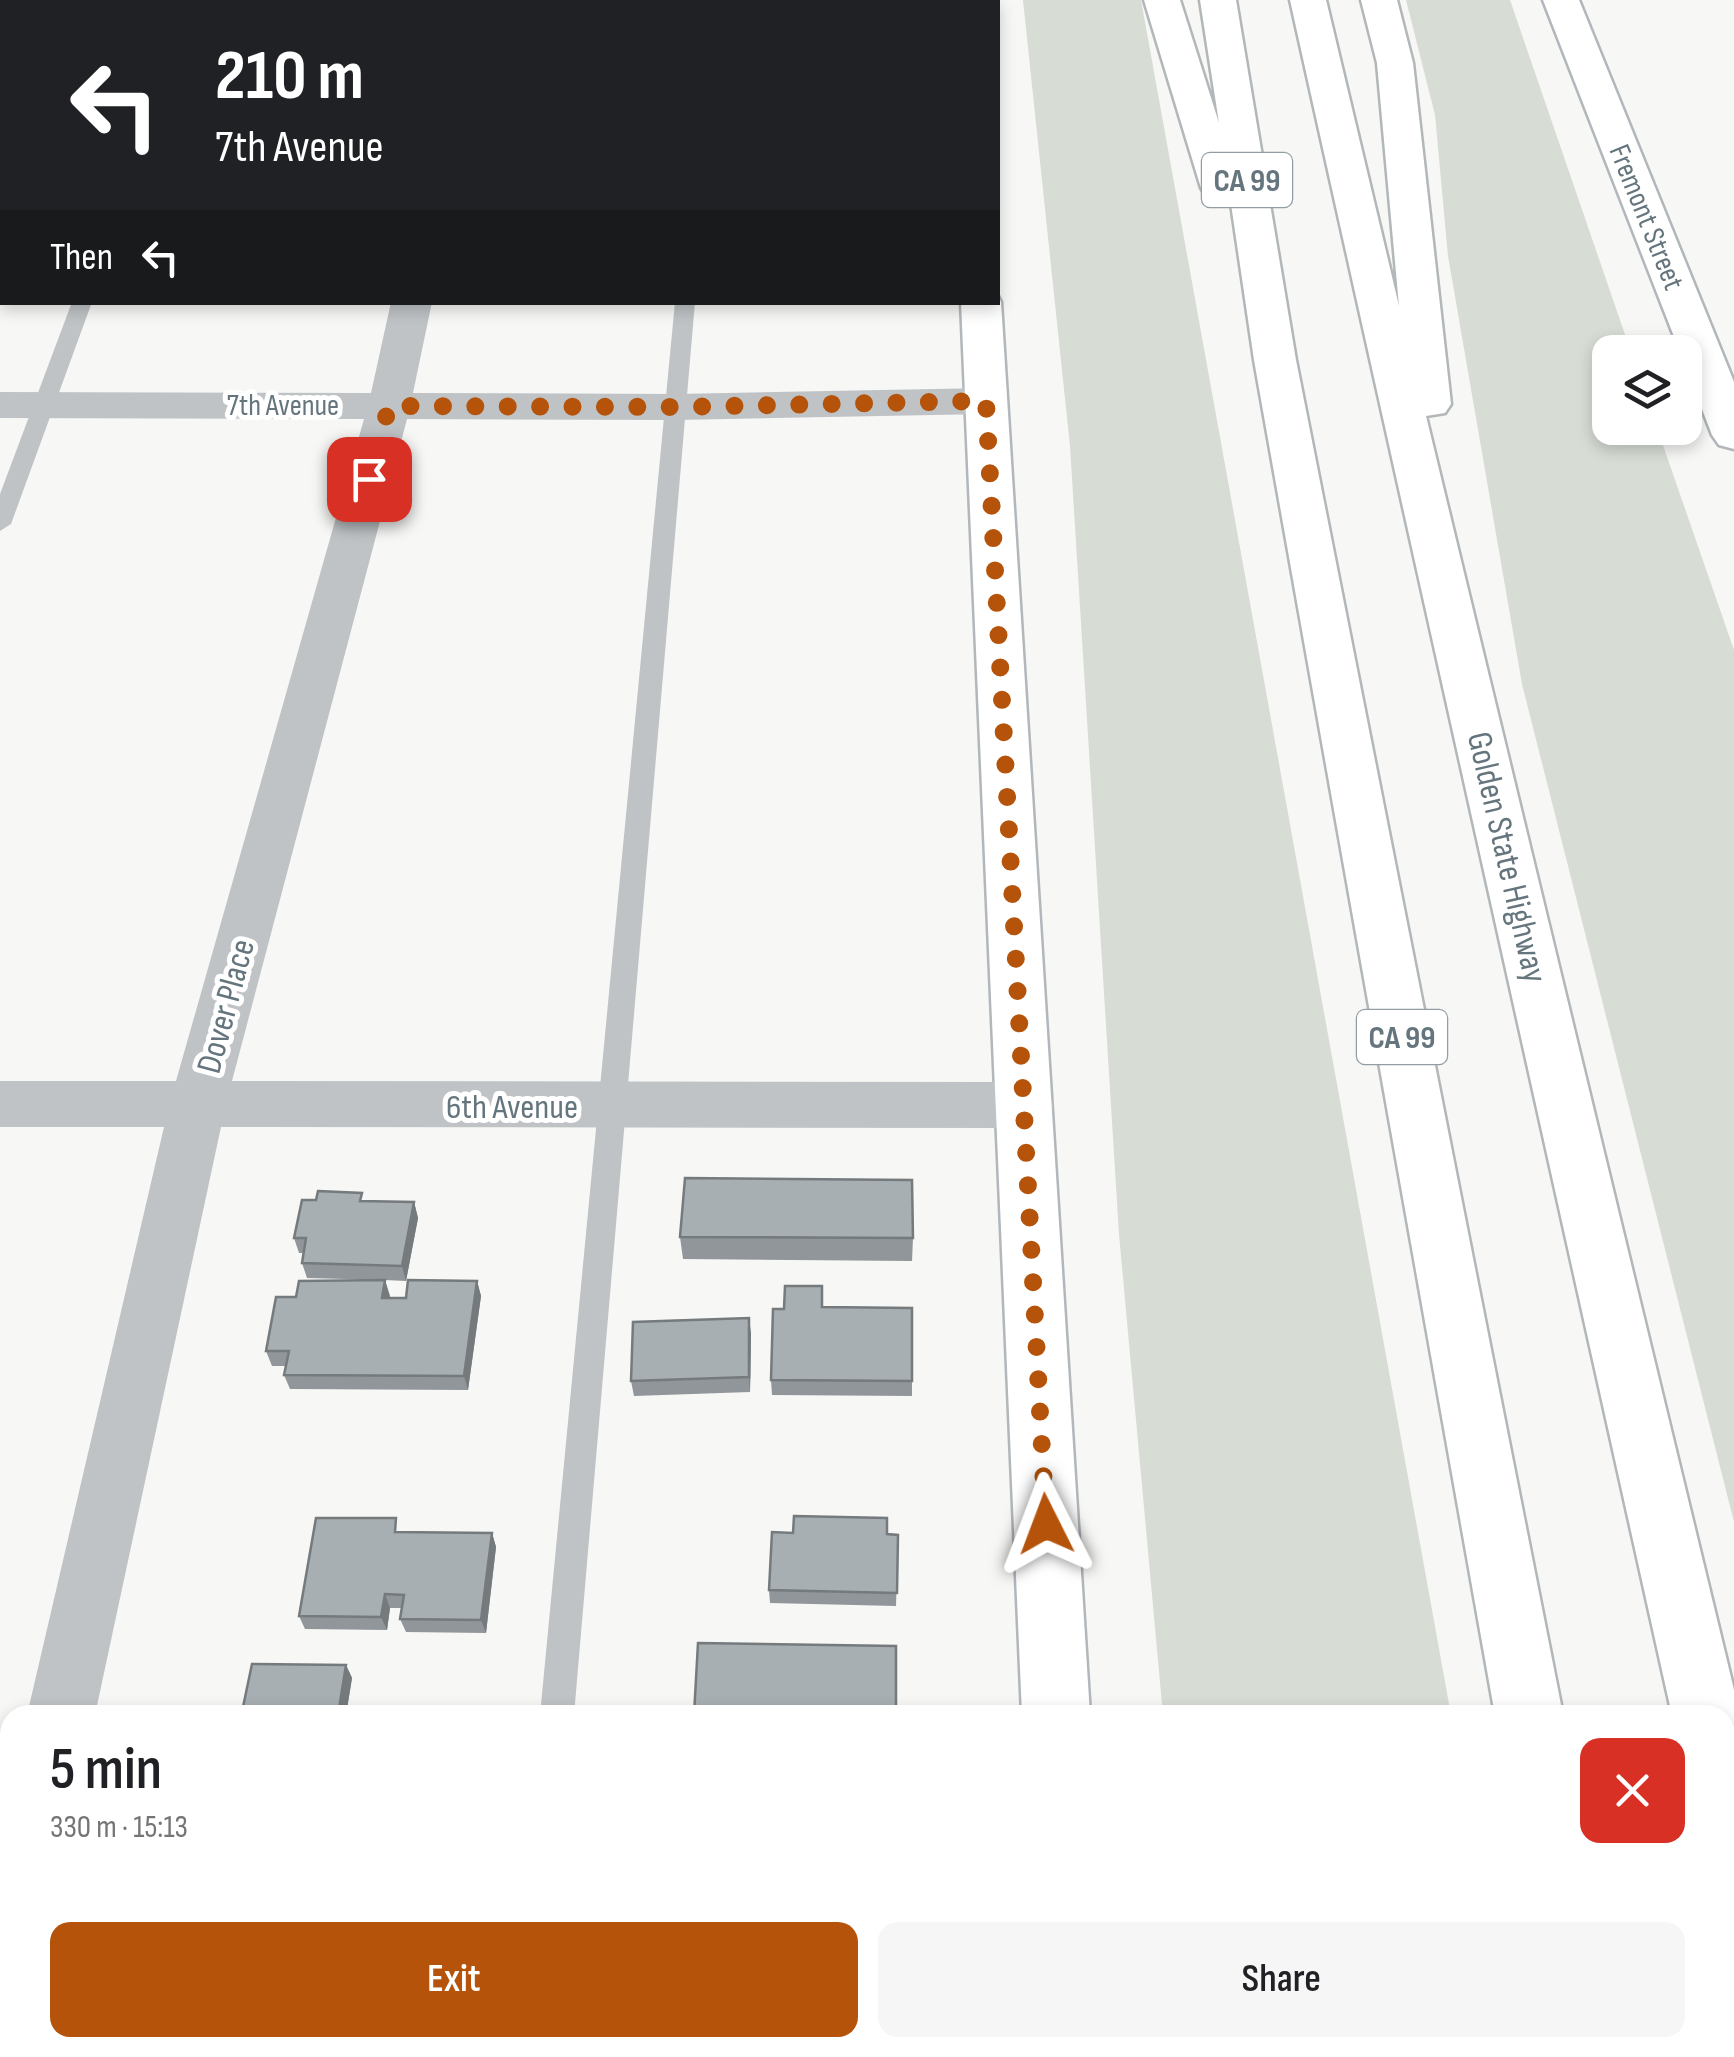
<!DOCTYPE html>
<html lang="en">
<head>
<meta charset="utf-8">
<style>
	:root { --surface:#fff; --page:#f6f6f6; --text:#202124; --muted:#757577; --accent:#b45309 }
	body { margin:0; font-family:"Sofia Sans Condensed",sans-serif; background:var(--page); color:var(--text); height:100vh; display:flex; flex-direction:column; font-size:38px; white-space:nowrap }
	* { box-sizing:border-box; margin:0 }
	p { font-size:32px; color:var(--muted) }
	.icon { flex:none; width:55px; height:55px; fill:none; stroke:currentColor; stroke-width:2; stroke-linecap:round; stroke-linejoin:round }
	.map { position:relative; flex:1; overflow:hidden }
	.panel { position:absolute; left:0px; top:1705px; width:1735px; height:352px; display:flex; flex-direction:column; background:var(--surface); border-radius:30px 30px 0 0; box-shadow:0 5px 15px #0003 }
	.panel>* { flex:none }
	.guide { position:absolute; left:0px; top:0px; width:1000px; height:305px; box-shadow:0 5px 15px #0003; background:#202124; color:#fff; overflow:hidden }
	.fabs { position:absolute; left:1592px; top:335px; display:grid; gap:20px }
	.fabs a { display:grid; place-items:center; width:110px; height:110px; border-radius:20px; background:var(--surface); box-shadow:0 5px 15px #0003; font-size:50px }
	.pin { position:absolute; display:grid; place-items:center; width:85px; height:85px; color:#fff; margin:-42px; border-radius:20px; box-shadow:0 5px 15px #0006 }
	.me { position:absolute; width:110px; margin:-55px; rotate:357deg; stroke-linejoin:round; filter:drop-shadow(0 0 8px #0008) }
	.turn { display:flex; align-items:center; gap:35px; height:210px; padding:0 50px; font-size:45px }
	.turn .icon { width:130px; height:130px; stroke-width:2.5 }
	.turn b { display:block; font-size:70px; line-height:85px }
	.then { display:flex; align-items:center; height:95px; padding:0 50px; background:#0003; gap:20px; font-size:38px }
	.round { display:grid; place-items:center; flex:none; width:105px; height:105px; border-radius:20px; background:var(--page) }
	.head { display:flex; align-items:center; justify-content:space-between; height:170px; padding:0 50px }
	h1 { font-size:60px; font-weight:600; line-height:75px }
	.cta { display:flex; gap:20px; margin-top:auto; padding:20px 50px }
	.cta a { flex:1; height:115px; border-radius:20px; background:var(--accent); color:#fff; font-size:40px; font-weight:600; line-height:115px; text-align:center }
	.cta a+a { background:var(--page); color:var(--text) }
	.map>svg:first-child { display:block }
</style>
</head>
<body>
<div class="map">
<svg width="1734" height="2057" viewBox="0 0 1734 2057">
	<rect width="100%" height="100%" fill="#f7f7f5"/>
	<path fill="#d7dcd4" d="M1023,0H1141L1451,1715H1163L1119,1234L1070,446Z
		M1406,0H1510L1631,352H1610V428H1657L1734,650V1522L1522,684L1448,256L1435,115Z
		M1193,2048H1511L1513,2057H1194Z"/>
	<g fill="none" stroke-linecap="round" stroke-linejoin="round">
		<g stroke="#b1b7bb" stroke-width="5">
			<path id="secondary" d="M947,0H983V2H948Z
				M1543,0H1579L1734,382V449L1719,445L1712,435L1685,365V352H1680Z
				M998,296L1001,302L1090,1715H1022L961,302H998Z
				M1037,2048H1111V2057H1037Z"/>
		</g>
		<g stroke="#b2b7b9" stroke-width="5">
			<path id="highway" d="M1144,0H1180L1219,123L1200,0H1236L1296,360L1563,1715H1495L1254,360L1230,197L1206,196L1201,188Z
				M1290,0H1326L1399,306L1377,63L1361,0H1397L1413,63L1451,404L1445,413L1426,416L1734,1690V1730L1725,1741V1715H1672Z
				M1725,1763L1734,1767V1872L1725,1869Z
				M1554,2048H1628L1630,2057H1556Z"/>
		</g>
		<path fill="#bfc3c6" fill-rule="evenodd" d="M72,302H92L11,524L0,531V494Z
			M675,302H695L574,1715H540Z
			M508,2048H545V2057H507Z"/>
		<path fill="#bfc3c6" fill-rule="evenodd" d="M391,302H432L413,393L676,394L986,388L1001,392L1007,401L1001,410L986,414L676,420L407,419L232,1081L1025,1082L1045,1089L1053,1105L1045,1121L1025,1128L221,1127L95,1715H27L164,1127H0V1081H176L364,419L0,418V392L371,393Z
			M10,1905V2019L0,2023V1909Z"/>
		<use href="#secondary" fill="#fff" fill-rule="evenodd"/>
		<use href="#highway" fill="#fff" fill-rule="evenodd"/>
	</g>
	<path fill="#90969a" d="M364,1201L414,1202L418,1218L406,1281L385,1280L390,1298H406L477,1281L481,1296L468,1390L290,1389L284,1375L286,1366H272L266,1351L296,1297L385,1280L307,1278L302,1263L303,1253H299L294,1238Z
		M680,1237L913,1238L912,1261L683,1259Z
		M822,1307L912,1381V1396L772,1395L771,1380Z
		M751,1333L750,1392L634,1396L631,1381Z
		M402,1532L492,1533L496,1547L486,1633L406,1632L400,1619L402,1608H390L387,1630L305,1629L299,1616Z
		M887,1534L898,1535L896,1606L770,1603L769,1590Z
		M346,1665L352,1678L346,1715H248L243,1707Z"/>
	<path fill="#757a7d" d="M414,1202L418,1218L406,1281L402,1266Z
		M385,1280L390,1296L387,1313L382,1298Z
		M477,1281L481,1296L468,1390L464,1376Z
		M749,1318L751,1333L750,1392L749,1377Z
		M492,1533L496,1547L486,1633L481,1620Z
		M385,1594L390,1608L387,1630L381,1617Z
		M346,1665L352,1678L346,1715H338Z
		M475,2048H481L480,2057H474Z"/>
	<path fill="#a7afb3" stroke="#757a7d" stroke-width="2.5" d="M685,1178L912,1180L913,1238L680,1237Z
		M318,1191L362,1193L360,1201L414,1202L402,1266L302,1263L306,1238H294L302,1200H316Z
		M385,1280L382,1298H406L408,1280L477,1281L464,1376L284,1375L289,1351H266L276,1297H296L299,1281Z
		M785,1286H822V1307L912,1308V1381L771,1380L773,1309H784Z
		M749,1318V1377L631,1381L633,1322Z
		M794,1516L887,1518V1534L898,1535L897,1593L769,1590L772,1532L793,1533Z
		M316,1518H396L395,1532L492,1533L481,1620L400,1619L404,1595L385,1594L381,1617L299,1616Z
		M698,1643L896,1646V1715H694Z
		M252,1664L346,1665L338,1715H254L256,1707H243Z
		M369,2048H475L474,2057H368Z
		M746,2048H879V2057H746Z"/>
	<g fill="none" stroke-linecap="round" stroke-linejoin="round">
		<path stroke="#b45309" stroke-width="18" stroke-dasharray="0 32.4" d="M369,479L389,406L676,407L986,401L1046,1524"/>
	</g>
	<g text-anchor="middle" stroke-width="10" stroke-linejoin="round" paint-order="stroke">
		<g font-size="30" fill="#65757d" stroke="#fff">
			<text transform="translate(1647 217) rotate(68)" y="10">Fremont Street</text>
			<text x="283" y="415">7th Avenue</text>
		</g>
		<g fill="#fff" stroke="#939ea4" stroke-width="2.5">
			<rect x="1202" y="153" width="90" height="54" rx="8"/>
			<rect x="1357" y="1010" width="90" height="54" rx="8"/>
		</g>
		<g font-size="32" font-weight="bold" fill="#65757d">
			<text x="1247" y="191">CA 99</text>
			<text x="1402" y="1048">CA 99</text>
		</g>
		<g font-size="35" fill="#65757d" stroke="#fff">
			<text transform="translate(1508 857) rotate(77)" y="12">Golden State Highway</text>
			<text transform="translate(225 1006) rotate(-75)" y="12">Dover Place</text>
			<text x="512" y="1118">6th Avenue</text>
		</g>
	</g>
</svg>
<div class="fabs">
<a><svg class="icon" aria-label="layers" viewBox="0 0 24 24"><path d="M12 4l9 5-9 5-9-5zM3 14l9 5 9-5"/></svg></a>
</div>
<div class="pin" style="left:369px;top:479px;background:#d93025"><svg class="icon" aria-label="arrive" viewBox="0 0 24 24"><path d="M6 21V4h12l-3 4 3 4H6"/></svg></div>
<svg class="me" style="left:1046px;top:1524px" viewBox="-20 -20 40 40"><path d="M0-17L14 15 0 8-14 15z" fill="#b45309" stroke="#fff" stroke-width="4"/></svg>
<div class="guide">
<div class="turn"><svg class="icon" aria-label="left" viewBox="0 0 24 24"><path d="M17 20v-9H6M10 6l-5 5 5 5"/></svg><div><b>210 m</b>7th Avenue</div></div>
<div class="then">Then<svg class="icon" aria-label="left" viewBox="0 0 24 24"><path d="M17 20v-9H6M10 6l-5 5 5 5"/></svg></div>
</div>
<section class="panel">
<div class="head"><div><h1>5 min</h1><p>330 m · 15:13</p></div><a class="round" style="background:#d93025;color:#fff"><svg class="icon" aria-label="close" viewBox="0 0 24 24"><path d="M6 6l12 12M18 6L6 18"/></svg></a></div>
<div class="cta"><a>Exit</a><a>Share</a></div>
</section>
</div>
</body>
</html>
